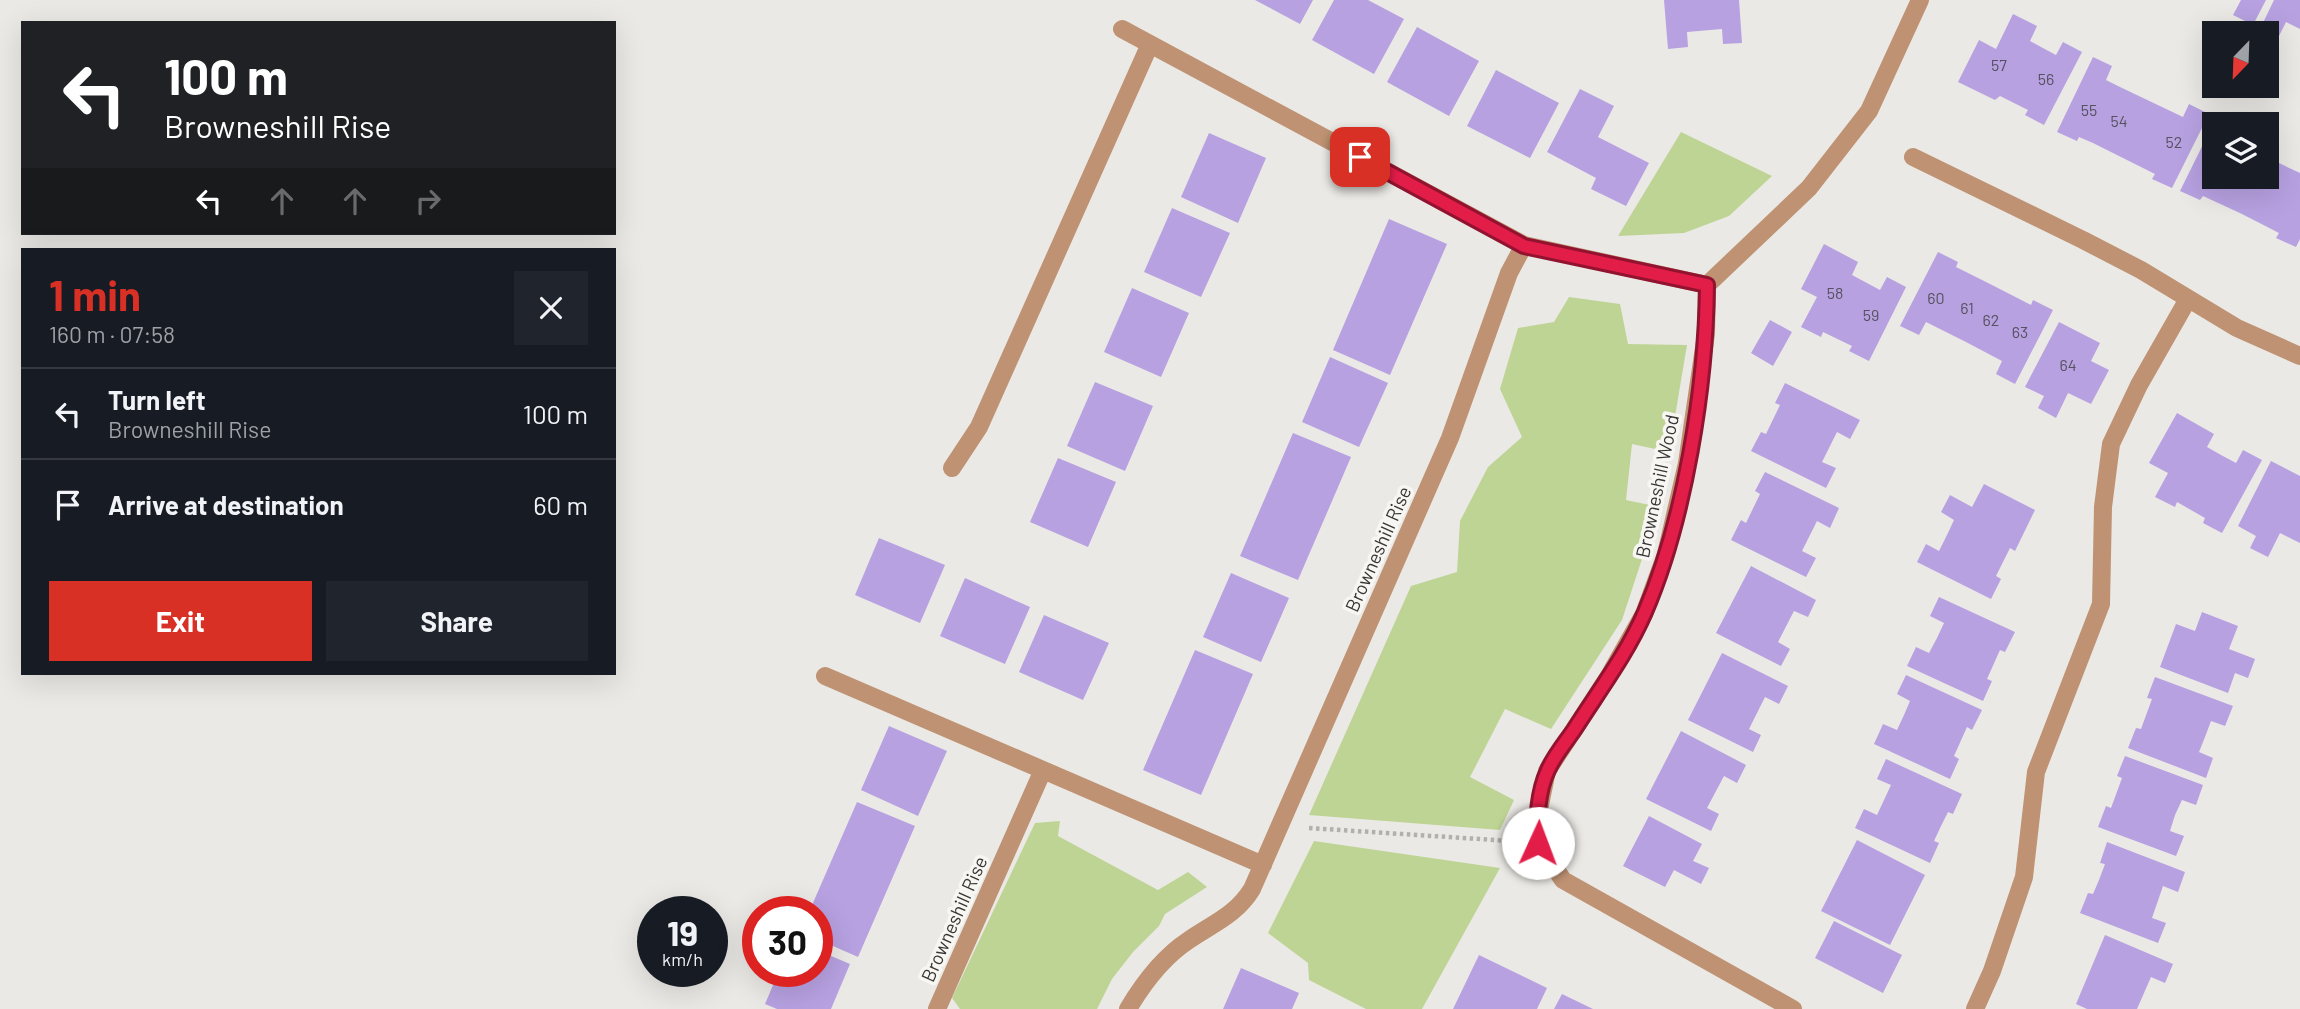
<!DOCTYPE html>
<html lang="en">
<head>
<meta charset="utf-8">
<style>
	:root { --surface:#171b24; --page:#20242c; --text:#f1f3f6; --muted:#9ea1a6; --line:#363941; --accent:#d93025 }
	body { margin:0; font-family:Barlow,sans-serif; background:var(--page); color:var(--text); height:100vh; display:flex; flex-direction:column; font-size:26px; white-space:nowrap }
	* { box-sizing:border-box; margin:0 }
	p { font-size:23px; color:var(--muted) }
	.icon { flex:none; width:38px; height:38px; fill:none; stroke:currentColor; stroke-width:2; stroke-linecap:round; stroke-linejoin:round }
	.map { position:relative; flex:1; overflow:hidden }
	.details { position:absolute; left:21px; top:248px; width:595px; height:427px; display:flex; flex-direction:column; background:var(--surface); border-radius:0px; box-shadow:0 7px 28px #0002 }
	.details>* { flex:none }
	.guide { position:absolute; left:21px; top:21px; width:595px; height:214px; border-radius:0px; box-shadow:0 7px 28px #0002; background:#202124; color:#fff; overflow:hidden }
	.needle { width:46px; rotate:203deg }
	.controls { position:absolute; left:2202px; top:21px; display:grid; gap:14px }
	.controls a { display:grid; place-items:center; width:77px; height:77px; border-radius:0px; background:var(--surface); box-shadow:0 7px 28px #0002; font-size:35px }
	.speed { position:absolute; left:637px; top:896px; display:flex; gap:14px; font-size:35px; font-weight:700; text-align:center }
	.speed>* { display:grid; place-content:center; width:91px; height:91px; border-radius:50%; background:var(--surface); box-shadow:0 7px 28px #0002; line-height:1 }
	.speed small { font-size:18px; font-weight:400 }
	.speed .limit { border:10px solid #d22; background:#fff; color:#111 }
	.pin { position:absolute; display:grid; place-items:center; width:60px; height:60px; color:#fff; margin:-30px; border-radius:14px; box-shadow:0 4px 10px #0006 }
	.me { position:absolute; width:77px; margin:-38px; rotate:2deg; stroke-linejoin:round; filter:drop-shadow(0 0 5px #0008) }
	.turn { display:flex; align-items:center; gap:24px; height:147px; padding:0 28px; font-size:32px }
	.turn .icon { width:91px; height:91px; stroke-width:2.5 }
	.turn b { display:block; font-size:49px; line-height:60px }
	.lanes { display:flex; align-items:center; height:66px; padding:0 28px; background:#0003; justify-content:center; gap:35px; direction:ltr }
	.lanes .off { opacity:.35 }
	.round { display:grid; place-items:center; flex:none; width:74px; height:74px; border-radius:0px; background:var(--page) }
	.headline { display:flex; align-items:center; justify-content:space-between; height:119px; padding:0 28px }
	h1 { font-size:42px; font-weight:700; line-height:52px; color:var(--accent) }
	.primary-button { display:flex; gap:14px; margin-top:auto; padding:14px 28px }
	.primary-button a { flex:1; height:80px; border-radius:0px; background:var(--accent); color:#fff; font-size:28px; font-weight:700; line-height:80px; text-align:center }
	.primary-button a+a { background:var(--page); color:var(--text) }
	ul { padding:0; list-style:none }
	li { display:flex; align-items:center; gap:21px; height:91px; padding:0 28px; border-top:2px solid var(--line) }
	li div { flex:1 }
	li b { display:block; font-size:26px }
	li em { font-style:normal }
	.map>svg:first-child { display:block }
</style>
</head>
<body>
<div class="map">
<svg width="2300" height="1009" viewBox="0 0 2300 1009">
	<rect width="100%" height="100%" fill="#ebe9e5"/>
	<path fill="#bed494" d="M1681,132L1772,176L1729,216L1684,233L1618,236Z
		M1569,297L1620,304L1628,344L1687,345L1669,452L1632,444L1626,500L1659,507L1622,620L1551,729L1505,709L1470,777L1514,800L1500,830L1309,815L1411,586L1457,572L1460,521L1488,467L1522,437L1500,389L1518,328L1554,322Z
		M1060,821L1058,836L1158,890L1188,872L1207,887L1165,914L1159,926L1133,952L1112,979L1097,1009H960L952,998L1035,823Z
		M1314,841L1500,868L1422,1009H1366L1309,980L1308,963L1268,933Z"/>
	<path fill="#b7a1e1" d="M1255,0H1313L1300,24Z
		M1334,0H1368L1404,19L1374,74L1312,40Z
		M1664,0H1739L1742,43L1723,44L1722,29L1687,32L1688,47L1668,49Z
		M2241,0H2266L2253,25L2233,15Z
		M2274,0H2300V29L2286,22L2279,36L2261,27Z
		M2013,14L2037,26L2030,41L2041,47L2056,55L2063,42L2082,52L2044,125L2025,115L2028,110L2000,96L1995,100L1958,82L1979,40L1996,49Z
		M1417,27L1479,61L1449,116L1387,82Z
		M2093,57L2112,66L2106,80L2120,87L2183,117L2189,104L2209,114L2172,188L2152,179L2155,174L2093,143L2079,137L2077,141L2057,132Z
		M1496,70L1559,103L1530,158L1467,126Z
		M1580,89L1614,106L1598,137L1649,163L1626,206L1591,189L1596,178L1547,152Z
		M2217,116L2233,124H2214V177H2266V157L2300,173V239L2296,247L2276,238L2279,233L2242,214L2203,196L2200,200L2180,191Z
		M1209,133L1266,158L1238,223L1181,197Z
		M1172,208L1230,233L1201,297L1144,272Z
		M1389,219L1447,244L1390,375L1333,350Z
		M1824,244L1858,262L1852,275L1880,290L1887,277L1906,287L1869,361L1849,351L1852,346L1823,332L1821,337L1801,327L1817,297L1801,289Z
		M1938,252L1958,262L1956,267L1994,286L2031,305L2033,300L2053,310L2015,384L1996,374L2002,361L1966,342L1926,322L1919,335L1900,326Z
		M1132,288L1189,313L1161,377L1104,352Z
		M1770,320L1792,332L1773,366L1751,353Z
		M2059,322L2100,343L2091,361L2109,370L2091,404L2068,393L2056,418L2038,408L2044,396L2025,387Z
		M1330,357L1388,383L1359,447L1302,422Z
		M1095,382L1153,406L1125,471L1067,446Z
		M1785,383L1860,420L1850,439L1837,432L1822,462L1836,468L1826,488L1751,451L1761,432L1766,434L1780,405L1775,403Z
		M2177,413L2214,434L2207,447L2221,455L2236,463L2243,450L2262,460L2222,533L2203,523L2205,518L2177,502L2175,507L2155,497L2168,473L2149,463Z
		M1293,433L1351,457L1298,580L1240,556Z
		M1058,458L1116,482L1088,547L1030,522Z
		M2271,461L2300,476V543L2280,533L2268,557L2250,548L2256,536L2238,526Z
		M1765,472L1839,508L1830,528L1817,521L1802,551L1816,558L1806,577L1731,540L1741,520L1746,523L1760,494L1755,491Z
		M1984,484L2035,510L2015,551L2010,548L1996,576L2001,579L1991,599L1917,562L1926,544L1939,551L1947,535L1954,520L1941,512L1950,495L1972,507Z
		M879,538L945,565L920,623L855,595Z
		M1751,566L1816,600L1808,617L1794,611L1778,642L1790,649L1781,666L1716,633Z
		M1231,573L1289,598L1261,662L1203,637Z
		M965,578L1030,607L1005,664L940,636Z
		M1939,597L2015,632L2005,652L2000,650L1987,679L1992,681L1983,701L1907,666L1916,647L1929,653L1937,638L1944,623L1930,616Z
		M2202,612L2238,626L2229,649L2255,659L2248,678L2235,673L2228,693L2160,667L2176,624L2195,631Z
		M1044,615L1109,643L1083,700L1019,672Z
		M1195,650L1253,674L1201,795L1143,770Z
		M1722,653L1788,686L1779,704L1765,697L1749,729L1761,735L1753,752L1688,720Z
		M1906,675L1982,710L1972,730L1967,727L1954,756L1959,759L1950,779L1874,744L1883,724L1897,730L1904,715L1910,701L1897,694Z
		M2155,677L2233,706L2225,726L2211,721L2205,737L2199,752L2213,758L2206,778L2128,748L2136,728L2141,729L2152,699L2147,698Z
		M889,726L947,751L918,816L861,790Z
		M1681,731L1746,765L1737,783L1724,776L1707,808L1719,814L1711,831L1646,799Z
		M2125,756L2203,785L2196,805L2182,800L2175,815L2170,831L2184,836L2176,856L2098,827L2106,806L2111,808L2122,778L2117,776Z
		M1886,759L1962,794L1953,814L1948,812L1941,826L1934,841L1939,843L1930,863L1855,828L1864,809L1877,815L1891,785L1877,779Z
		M857,802L915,826L858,957L817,939V912H809Z
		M1649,816L1702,844L1693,861L1709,868L1701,884L1674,870L1665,887L1623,866Z
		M1857,840L1925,875L1890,945L1821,911Z
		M2107,842L2185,872L2178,892L2163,886L2152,918L2166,923L2158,943L2080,913L2088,893L2093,894L2099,880L2105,864L2100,863Z
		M1834,921L1902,955L1883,993L1815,958Z
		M2105,935L2173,964L2165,983L2151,977L2137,1009H2087L2076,1004Z
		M817,950L850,964L831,1009H777L765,1004L779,971H817Z
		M1479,955L1547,988L1537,1009H1453Z
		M1241,968L1299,993L1292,1009H1223Z
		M1562,994L1593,1009H1554Z"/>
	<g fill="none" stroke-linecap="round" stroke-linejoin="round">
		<path stroke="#b2b0ad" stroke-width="4.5" stroke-dasharray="3.5 3.5" stroke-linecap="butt" d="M1309,828L1510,841"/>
		<path stroke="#be9272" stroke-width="18" d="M1122,29L1524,245L1707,285
			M1913,157L2083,240L2141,270L2237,328L2300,356
			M952,468L979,427L1150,44
			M825,676L1043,770L937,1009
			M1043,770L1263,865
			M1128,1009C1144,982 1163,957 1189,940C1214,923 1236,915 1252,889L1450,438L1509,273L1524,245
			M1793,1009L1563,880L1538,843L1536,824L1547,771L1609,676L1644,614L1666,554L1687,463L1706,334L1707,285L1809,188L1869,111L1920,0
			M1975,1009L1992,971L2024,877L2036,772L2101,604L2103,507L2111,444L2139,385L2188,299"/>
	</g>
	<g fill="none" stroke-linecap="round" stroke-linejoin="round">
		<g stroke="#92132f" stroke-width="18">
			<path id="route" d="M1360,157L1524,246L1707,285C1706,386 1685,519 1645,612C1627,654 1598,692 1574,730C1565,743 1554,756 1548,770C1538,791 1536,821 1538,843"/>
		</g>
		<use href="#route" stroke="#e11d48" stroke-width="12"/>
	</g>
	<g text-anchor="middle" stroke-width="7" stroke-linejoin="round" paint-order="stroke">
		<g font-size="16" fill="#56515f">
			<text x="1999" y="71">57</text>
			<text x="2046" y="85">56</text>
			<text x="2089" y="116">55</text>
			<text x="2119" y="127">54</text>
			<text x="2174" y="148">52</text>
			<text x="1835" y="299">58</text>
			<text x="1936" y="304">60</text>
			<text x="1967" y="314">61</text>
			<text x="1871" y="321">59</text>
			<text x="1991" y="326">62</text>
			<text x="2020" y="338">63</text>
			<text x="2068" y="371">64</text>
		</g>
		<g font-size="19" fill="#363634" stroke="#f8f6f2">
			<text transform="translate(1657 486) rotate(-78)" y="7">Browneshill Wood</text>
			<text transform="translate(1378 549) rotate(-66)" y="7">Browneshill Rise</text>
			<text transform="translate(954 919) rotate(-66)" y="7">Browneshill Rise</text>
		</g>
	</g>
</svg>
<div class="controls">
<a><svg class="needle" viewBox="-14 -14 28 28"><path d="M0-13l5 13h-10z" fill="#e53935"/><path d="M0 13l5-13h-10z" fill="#9ea1a6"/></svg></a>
<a><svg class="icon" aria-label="layers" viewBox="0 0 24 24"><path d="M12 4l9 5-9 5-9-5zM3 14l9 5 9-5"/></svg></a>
</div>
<div class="speed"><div>19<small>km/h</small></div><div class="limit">30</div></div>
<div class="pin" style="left:1360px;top:157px;background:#d93025"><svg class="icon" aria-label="arrive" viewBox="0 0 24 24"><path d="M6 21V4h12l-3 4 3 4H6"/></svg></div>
<svg class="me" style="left:1538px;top:843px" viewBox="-20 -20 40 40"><circle r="19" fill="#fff"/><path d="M0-13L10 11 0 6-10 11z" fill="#e11d48"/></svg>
<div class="guide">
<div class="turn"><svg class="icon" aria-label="left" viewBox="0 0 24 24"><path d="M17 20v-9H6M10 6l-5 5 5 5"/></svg><div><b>100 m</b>Browneshill Rise</div></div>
<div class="lanes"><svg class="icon" aria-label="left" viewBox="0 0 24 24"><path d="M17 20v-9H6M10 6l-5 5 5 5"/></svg><svg class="icon off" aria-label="ahead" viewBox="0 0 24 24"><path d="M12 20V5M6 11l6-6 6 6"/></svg><svg class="icon off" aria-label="ahead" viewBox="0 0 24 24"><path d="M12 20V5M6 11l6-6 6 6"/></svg><svg class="icon off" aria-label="right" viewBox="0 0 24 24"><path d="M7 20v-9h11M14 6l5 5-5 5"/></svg></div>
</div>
<section class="details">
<div class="headline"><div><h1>1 min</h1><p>160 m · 07:58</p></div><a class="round"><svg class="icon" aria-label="close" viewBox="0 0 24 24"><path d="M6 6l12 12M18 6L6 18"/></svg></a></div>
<ul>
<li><svg class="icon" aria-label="left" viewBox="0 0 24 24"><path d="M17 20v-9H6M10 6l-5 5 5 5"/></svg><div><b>Turn left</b><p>Browneshill Rise</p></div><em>100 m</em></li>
<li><svg class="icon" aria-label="arrive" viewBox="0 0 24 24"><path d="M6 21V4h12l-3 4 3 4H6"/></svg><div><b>Arrive at destination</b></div><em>60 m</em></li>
</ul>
<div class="primary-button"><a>Exit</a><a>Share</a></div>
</section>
</div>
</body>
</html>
